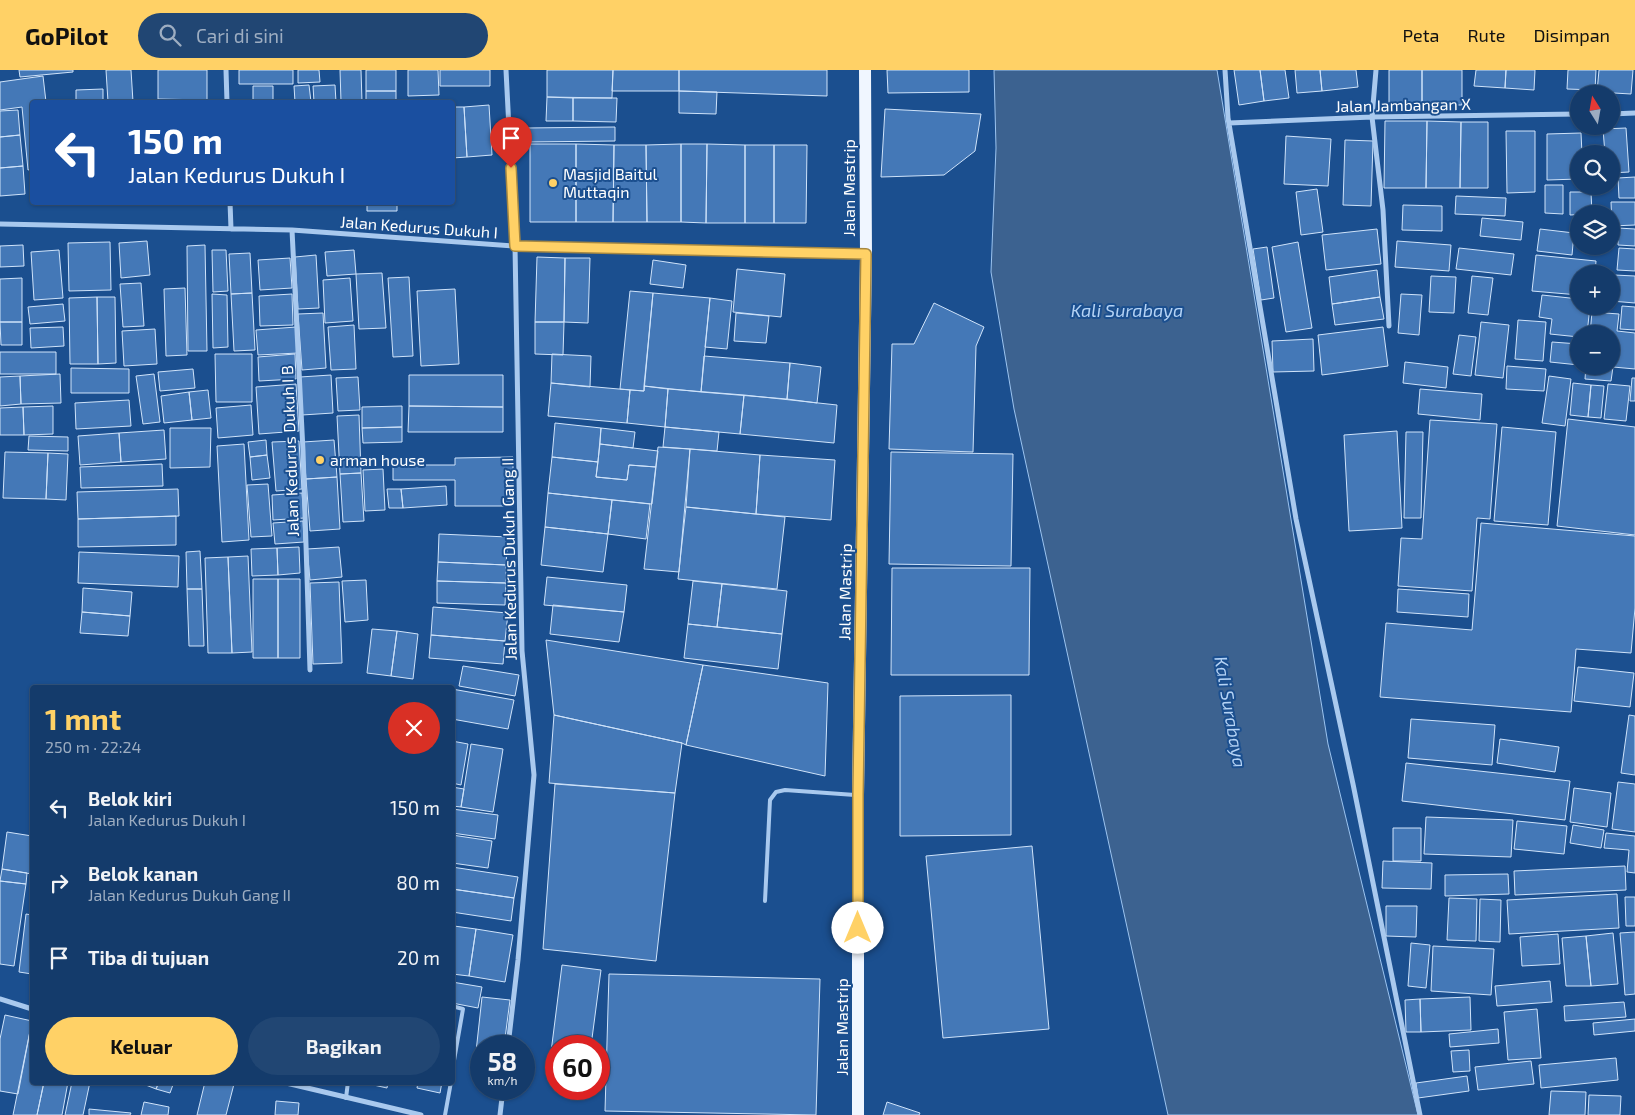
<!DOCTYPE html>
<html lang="id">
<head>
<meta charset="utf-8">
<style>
	:root { --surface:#143b6b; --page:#214673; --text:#f1f3f6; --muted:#9dadc1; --line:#33557e; --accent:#ffd166 }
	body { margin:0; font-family:"Exo 2",sans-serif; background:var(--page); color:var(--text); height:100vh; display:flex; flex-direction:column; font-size:19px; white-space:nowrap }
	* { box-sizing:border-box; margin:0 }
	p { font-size:16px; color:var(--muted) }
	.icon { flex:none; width:28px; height:28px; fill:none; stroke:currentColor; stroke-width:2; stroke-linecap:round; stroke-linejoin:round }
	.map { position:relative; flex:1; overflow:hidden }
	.panel { position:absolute; left:30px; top:615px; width:425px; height:400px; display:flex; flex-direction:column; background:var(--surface); border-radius:5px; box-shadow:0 1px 4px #0004,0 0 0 1px var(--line) }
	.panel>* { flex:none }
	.banner { position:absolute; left:30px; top:30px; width:425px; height:105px; border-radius:5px; box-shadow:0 1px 4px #0004,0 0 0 1px var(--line); background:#1a4fa0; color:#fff; overflow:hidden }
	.needle { width:32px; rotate:349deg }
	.controls { position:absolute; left:1570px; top:15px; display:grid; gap:10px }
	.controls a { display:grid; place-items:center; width:50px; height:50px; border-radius:50%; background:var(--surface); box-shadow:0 1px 4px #0004,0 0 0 1px var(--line); font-size:25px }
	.speed { position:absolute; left:470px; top:965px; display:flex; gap:10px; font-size:25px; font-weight:700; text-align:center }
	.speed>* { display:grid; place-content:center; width:65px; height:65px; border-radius:50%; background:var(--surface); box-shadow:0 1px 4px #0004,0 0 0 1px var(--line); line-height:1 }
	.speed small { font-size:12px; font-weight:400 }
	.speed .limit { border:8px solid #d22; background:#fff; color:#111 }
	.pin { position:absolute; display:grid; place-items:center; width:42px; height:42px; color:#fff; margin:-51px -21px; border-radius:50% 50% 50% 0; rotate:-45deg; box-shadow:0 0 5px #0007 }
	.pin .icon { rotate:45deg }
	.me { position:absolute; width:55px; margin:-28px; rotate:0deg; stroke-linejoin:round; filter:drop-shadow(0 0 4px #0008) }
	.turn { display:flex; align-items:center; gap:18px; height:105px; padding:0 15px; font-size:22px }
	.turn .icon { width:65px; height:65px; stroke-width:2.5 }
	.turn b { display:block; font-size:35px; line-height:42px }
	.round { display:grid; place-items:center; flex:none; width:52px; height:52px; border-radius:26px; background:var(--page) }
	.headline { display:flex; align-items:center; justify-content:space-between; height:85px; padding:0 15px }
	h1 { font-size:30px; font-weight:700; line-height:38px; color:var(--accent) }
	.cta { display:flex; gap:10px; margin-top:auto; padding:10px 15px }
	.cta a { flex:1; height:58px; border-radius:30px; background:var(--accent); color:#111; font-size:20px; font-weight:700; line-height:58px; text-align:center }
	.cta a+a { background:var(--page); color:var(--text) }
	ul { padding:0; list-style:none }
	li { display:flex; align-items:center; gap:15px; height:75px; padding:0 15px }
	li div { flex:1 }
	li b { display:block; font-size:19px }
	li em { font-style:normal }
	header { display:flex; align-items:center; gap:30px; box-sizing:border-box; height:70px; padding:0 25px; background:var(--accent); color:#111 }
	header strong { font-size:24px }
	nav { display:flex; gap:28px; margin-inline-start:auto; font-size:18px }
	.search { width:350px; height:45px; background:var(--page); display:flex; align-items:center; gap:12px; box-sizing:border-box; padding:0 18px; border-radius:28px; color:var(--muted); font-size:19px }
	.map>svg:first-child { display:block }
</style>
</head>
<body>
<header>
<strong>GoPilot</strong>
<div class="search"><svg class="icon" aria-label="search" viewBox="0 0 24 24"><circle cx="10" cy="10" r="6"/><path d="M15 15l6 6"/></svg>Cari di sini</div>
<nav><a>Peta</a><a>Rute</a><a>Disimpan</a></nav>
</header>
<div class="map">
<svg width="1635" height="1045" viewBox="0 0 1635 1045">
	<rect width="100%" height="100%" fill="#1b4f8f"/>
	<path fill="#3c6290" stroke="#9cc4f0" d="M994,0H1217L1328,674L1418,1045H1168L1014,339L991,202L996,78Z"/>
	<path fill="#4478b7" stroke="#cfe3fa" d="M19,0H73V2L20,7Z
		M106,0H131L133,32H108Z
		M158,0H207V30L158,29Z
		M239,0H293V14H239Z
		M298,0H319L320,12L298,13Z
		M340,0H361L362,32H341Z
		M366,0H396V21H366Z
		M408,0H438L439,25L408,26Z
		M440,0H490V16H440Z
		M547,0H613L612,28L547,27Z
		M613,0H679V21H612Z
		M679,0H827V26L679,21Z
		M887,0H969V22L888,23Z
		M1234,0H1260L1264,31L1239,35Z
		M1260,0H1285L1289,28L1264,31Z
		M1295,0H1320L1322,21L1297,23Z
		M1320,0H1356L1358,17L1322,21Z
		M1389,0H1422V35H1389Z
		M1422,0H1462V35H1422Z
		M1476,0H1506L1505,18L1474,16Z
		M1506,0H1535L1534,20L1505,18Z
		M1568,0H1596L1595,20L1567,19Z
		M1599,0H1633L1631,24L1597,22Z
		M43,6L46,32H32V99L28,100L22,37L0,40V12Z
		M309,15L311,32H295L294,16Z
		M335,15L336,32H314L313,16Z
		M253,16H273V32H253Z
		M103,19V32H76V20Z
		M366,21H396V32H366Z
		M679,21L717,22L716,44L679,43Z
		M547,27L573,28V51H546Z
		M573,28H617L616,52L573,51Z
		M489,35L492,85L467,87L464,37Z
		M452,37H464L467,87L452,88Z
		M885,39L981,44L975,81L944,105L881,107Z
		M18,40L20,65L0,67V41Z
		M1385,51H1427L1426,118H1384Z
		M1427,51L1461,52L1460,118H1426Z
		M1461,52H1488V118H1460Z
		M615,57V71L526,72V58Z
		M1626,58L1629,102L1611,103V84H1605L1603,59Z
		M1506,61H1535V122L1507,123Z
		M1581,63L1582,84H1579V109L1547,110V64Z
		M20,65L23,96L0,98V67Z
		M1286,66L1331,69L1328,116L1284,114Z
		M1345,70L1373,71L1371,136L1343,135Z
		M530,74H576V152H530Z
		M576,74L614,75L613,152H576Z
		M681,74H707L706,153L681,152Z
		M681,74V152H647L646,75Z
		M707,74L745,75V153H706Z
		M614,75H646L647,152H613Z
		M745,75H774V153H745Z
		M774,75H807L806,153H774Z
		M23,96L25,124L0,126V98Z
		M1635,107V128H1619L1618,108Z
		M1545,115H1563V144L1545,143Z
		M1317,119L1323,162L1301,165L1296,122Z
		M1570,122H1591L1592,144L1570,145Z
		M1456,126L1506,128L1505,146L1455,144Z
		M367,132H397V141H367Z
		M1611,132H1635V155L1612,156Z
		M1403,135L1442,136V161L1402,160Z
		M1482,148L1523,152L1521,170L1480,166Z
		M1618,158L1635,159V176L1618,175Z
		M1377,159L1381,194L1326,200L1322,165Z
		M1540,159L1574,163L1572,185L1537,181Z
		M147,171L150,205L121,208L119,173Z
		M1397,171L1451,175L1449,201L1395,197Z
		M110,172L111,220L69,221L68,173Z
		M1298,172L1312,258L1286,262L1272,177Z
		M23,175L24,196L0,197V176Z
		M205,175L207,281H188L187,176Z
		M1267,177L1274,228L1261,230L1253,179Z
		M1459,178L1514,184L1511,205L1456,199Z
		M1619,178L1635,179V201L1617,200Z
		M59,180L63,228L34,230L31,182Z
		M212,180H226L228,221L213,222Z
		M354,180L356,204L327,206L325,182Z
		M250,183L252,223L231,224L229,184Z
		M316,185L319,238L298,239L295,187Z
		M1536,185L1596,191L1595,204H1579V225L1532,221Z
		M537,187L565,188L564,252H535Z
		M290,188L292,218L260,220L258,190Z
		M565,188H590L588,253L564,252Z
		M653,190L686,195L683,218L650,214Z
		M737,199L785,204L781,247L733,242Z
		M1377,200L1380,227L1332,234L1329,207Z
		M382,203L386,258L359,259L356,204Z
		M1614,205L1635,206V233L1611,231Z
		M1431,206L1456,207L1454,243L1429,242Z
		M1472,206L1493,208L1488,245L1468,243Z
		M409,207L413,286L393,287L388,208Z
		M22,208V252H0V209Z
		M350,208L353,251L325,253L323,210Z
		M141,213L144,256L123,257L120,214Z
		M185,218L187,285L166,286L164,219Z
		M455,219L459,294L421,296L417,221Z
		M630,221L653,223L644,321L620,319Z
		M252,223L255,280L234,281L231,224Z
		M653,223L710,228L701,322L644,316Z
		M212,224L227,225L228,277L213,278Z
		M292,224L293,255L260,256L259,226Z
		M1401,224L1422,225L1419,265L1398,263Z
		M1542,225L1579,229V236H1590L1587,264H1579V267L1550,264L1552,249L1539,247Z
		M97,227H115L116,293L98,294Z
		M97,227L98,294H70L69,228Z
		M1380,227L1384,249L1335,255L1332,234Z
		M710,228L732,231L727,279L705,277Z
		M934,233L984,257L976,276L973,382L889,379L892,274H914Z
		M63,234L65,251L30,254L28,237Z
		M1622,236L1635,237V260L1620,259Z
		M1592,242L1619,244L1617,261L1635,263V299L1613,297L1611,311L1585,309L1586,296H1611V264H1590Z
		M323,243L326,298L302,300L298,244Z
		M736,243L769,246L766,273L734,271Z
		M1518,250L1546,252L1543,291L1515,289Z
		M0,252H22V275H1Z
		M535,252H564L563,285L535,284Z
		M1481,252L1509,255L1503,308L1475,305Z
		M354,255L356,299L331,300L328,257Z
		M63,257L64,276L31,278L30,258Z
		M296,257L298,283L258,285L256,260Z
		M1383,257L1388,296L1322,305L1318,265Z
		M155,259L157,294L124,296L122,261Z
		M1459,265L1476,267L1471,306L1453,304Z
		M1313,269L1314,301L1273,302L1272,271Z
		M1552,272L1579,274V295L1550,292Z
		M0,282H56V304H0Z
		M215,284H252V332H216Z
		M295,284L296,309L259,311L258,287Z
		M552,284L591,286L590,317L551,313Z
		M704,286L790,293L787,329L701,322Z
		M1405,292L1448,297L1446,318L1403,313Z
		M790,293L821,297L817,333L787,329Z
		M1507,296L1546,299L1544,321L1506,319Z
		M71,298L129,299V323H71Z
		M193,299L195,318L160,321L158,302Z
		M60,304L61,333L21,334L20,306Z
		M154,304L160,352L143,354L136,306Z
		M331,305L333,343L302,345L300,307Z
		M409,305H503V337L409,336Z
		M20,306L21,334L0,336V307Z
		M1549,306L1571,309L1565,356L1542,353Z
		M358,307L360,340L338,341L336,308Z
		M1632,308H1635V331H1630Z
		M551,313L630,320L627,353L548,346Z
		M1573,313L1591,315L1588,347L1570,345Z
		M296,314L299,361L259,364L256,317Z
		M1608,314L1630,316L1626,351L1604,349Z
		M1591,315L1604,316L1601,348L1588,347Z
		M644,316L668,319L665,357L627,353L630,320L644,321Z
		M668,319L744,325L740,364L665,357Z
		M1420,319L1482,324L1480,350L1418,344Z
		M208,320L211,348L192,350L189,322Z
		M189,322L192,350L164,353L161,326Z
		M744,325L837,335L834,373L740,364Z
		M129,330L131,356L76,359L75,333Z
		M251,335L253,365L218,368L216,338Z
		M53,336V364L24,365L23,337Z
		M402,336V357L362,358V337Z
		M409,336L503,337V362H408Z
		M23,337L24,365H0V338Z
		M359,345L361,403L340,404L337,346Z
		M1568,349L1635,357V465L1557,456Z
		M1430,350L1497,354L1490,449L1477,448L1472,521L1398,516L1401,468L1422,469Z
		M555,353L601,358L598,392L552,387Z
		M402,357V372L363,373L362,358Z
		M665,357L719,362L717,381L663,377Z
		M1502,357L1556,362L1548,455L1494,451Z
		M170,358H211L210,397L170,398Z
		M601,358L635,362L633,378L600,374Z
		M164,360L166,389L121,392L119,363Z
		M1397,361L1402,458L1349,461L1344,365Z
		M1406,362H1423L1421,448H1404Z
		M119,363L121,392L80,395L78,366Z
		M29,366L68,367V381L28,380Z
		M266,370L267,385L250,387L248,372Z
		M334,370L337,407L306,409L303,372Z
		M299,371L302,419L276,421L272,372Z
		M244,374L249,470L222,472L217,376Z
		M600,374L658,381L656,397L629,395L627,410L596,407Z
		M658,377L690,379L679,502L644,499Z
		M690,379L760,385L756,444L686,437Z
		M5,382L48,383L46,429L3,428Z
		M891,382L1013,384L1011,496L889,494Z
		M48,383L68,384L66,430L46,429Z
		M267,385L270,408L252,410L250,387Z
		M760,385L835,390L831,450L756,444Z
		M513,387V436H455V410H393V395H455V388Z
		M552,387L598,392L596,407L627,410L629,395L656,397L652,434L548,423Z
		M162,394L163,416L81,418L80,397Z
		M383,399L385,440L365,441L363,400Z
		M361,403L364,451L343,452L340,404Z
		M337,407L340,459L310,461L306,409Z
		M268,414L272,466L251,467L247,415Z
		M446,416L447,435L403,438L401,419Z
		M178,419L179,446L78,449L77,422Z
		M387,419H401L403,438H389Z
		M302,423L304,448L273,450L272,425Z
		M548,423L612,430L608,464L545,457Z
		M612,430L650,434L646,469L608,464Z
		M686,437L785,447L777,519L678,509Z
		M176,446V475L78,477V449Z
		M303,451L304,472L275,474L273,453Z
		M1481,453L1635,466V538L1631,583L1576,579L1571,642L1380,627L1386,553L1472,560Z
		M545,457L608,464L603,502L541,495Z
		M439,464L508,467L506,495L438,492Z
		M299,477L300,503L278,505L277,478Z
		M339,477L342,507L310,510L307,479Z
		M277,478L278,505L252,506L251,479Z
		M200,481L202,519H187L186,482Z
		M79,482L179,486L178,517L78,513Z
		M248,486L252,582L232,583L228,487Z
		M228,487L232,583H208L205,488Z
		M438,492L506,495V513L437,511Z
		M892,498H1030L1029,605H891Z
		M547,507L627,515L624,542L544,535Z
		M253,509H278V588H253Z
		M278,509H300V588H278Z
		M366,510L368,550L345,552L342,511Z
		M437,511L506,513L505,535L437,533Z
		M693,511L722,514L717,557L688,554Z
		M339,512L342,593L313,594L310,513Z
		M722,514L787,521L782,564L717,557Z
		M83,518L132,522L130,546L82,542Z
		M187,519H202L204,576H189Z
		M1398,519L1469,524L1468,547L1397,542Z
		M553,535L624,542L619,572L550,564Z
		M433,537L508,543L505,571L431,565Z
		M82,542L130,546L128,566L80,563Z
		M688,554L782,564L778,599L684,588Z
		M372,559L397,561L391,606L367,603Z
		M397,561L418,564L413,609L391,606Z
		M431,565L505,571L503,594L429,588Z
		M546,570L703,595L686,675L682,673L554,645Z
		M703,595L828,613L825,706L686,675Z
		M463,596L519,605L515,626L459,616Z
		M1578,597L1634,603L1630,637L1574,631Z
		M452,619L514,630L508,659L452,649Z
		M1011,625V765L900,766V626Z
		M554,645L682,673L675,723L549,713Z
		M1629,645L1635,646V705L1621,703Z
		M1411,649L1495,655L1492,695L1408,688Z
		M1500,669L1559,677L1555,702L1497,693Z
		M452,671L468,674L461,715L452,713Z
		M471,674L503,679L493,742L461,737Z
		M1406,693L1570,711L1565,750L1402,731Z
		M1618,712L1635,714V762L1612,759Z
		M555,714L675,723L656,891L543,879Z
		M452,717L464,719L461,737L452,736Z
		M1574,718L1611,723L1607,757L1570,752Z
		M452,739L498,745L495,769L452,763Z
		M1426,747L1513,750L1511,787L1424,784Z
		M1517,751L1567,756L1564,784L1514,779Z
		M1573,755L1604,760L1601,778L1570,773Z
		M1393,758H1421V791H1393Z
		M7,762L32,766V804L2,799Z
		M1606,763L1635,766V803L1627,802L1629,780L1604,778Z
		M452,765L492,771L488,798L452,793Z
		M1032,776L1049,959L943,968L926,786Z
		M1383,791L1432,793L1431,819L1382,818Z
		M1625,796L1626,820L1515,825L1514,801Z
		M452,797L518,807L514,828L452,819Z
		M2,799L27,803L26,814L0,811Z
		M1508,804L1509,824L1445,826V805Z
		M0,811L26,814L14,896L0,894Z
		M452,819L514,828L511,851L452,842Z
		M1617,824L1619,858L1509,864L1507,830Z
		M1625,827H1635V856H1626Z
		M1449,828L1477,829L1476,871L1447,870Z
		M1480,829L1501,830L1500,872L1479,871Z
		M1386,836H1417L1416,867L1386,866Z
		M26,844L32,845V904L19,902Z
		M454,856L476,859L469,906L452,904Z
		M476,859L513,865L505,912L469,906Z
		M1635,862V924L1625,925L1620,863Z
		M1613,863L1618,914L1591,916L1586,866Z
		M1558,864L1560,894L1522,896L1520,867Z
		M1586,866L1591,916H1566L1562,868Z
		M1411,873L1430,875L1426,918L1408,916Z
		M1433,876L1494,879L1491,925L1431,921Z
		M562,895L601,900L591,976H556V1007L548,1006Z
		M609,904L820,909L816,1045L605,1041Z
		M1550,911L1552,932L1497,936L1495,916Z
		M452,912L482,917L478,938L452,933Z
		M482,927L510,930L504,976H481V991H475Z
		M1470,927L1471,960L1421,962L1420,929Z
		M1420,929L1421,962H1406L1405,930Z
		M1624,932L1626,947L1565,951L1564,936Z
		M1537,939L1541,988L1508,990L1504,942Z
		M5,945L32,951L18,1024L0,1021V969Z
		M1635,949V961L1594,965L1593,953Z
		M32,951V1012H44L37,1045H13Z
		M1498,959L1499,973L1450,977L1449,964Z
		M1469,980L1470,1001L1453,1002L1451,981Z
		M1616,988L1618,1010L1541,1018L1539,995Z
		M1531,991L1534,1014L1478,1020L1475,997Z
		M1467,1006L1469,1021L1418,1028L1416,1013Z
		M44,1012H68L62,1045H37Z
		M72,1012H90L83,1045H65Z
		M138,1012H159L156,1019Z
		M159,1012H174L170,1023L156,1019Z
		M205,1012L234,1014L226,1045H197Z
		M360,1012H388L387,1018Z
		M418,1012H442L440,1023L417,1018Z
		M1551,1021L1586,1022L1585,1045H1549Z
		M1589,1025L1621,1026L1620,1045H1588Z
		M276,1031L299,1033L298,1045H275Z
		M144,1032L169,1037L168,1045H141Z
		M887,1032L920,1043L919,1045H883Z
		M89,1039L131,1043L130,1045H89Z"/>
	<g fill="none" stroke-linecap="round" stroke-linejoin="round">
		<path stroke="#a9c9ee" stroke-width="4" d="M765,831L770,730L776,722L785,720L855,725
			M452,936L463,939L452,1002
			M346,1028L348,1012
			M445,1045L451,1012"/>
		<path stroke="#a9c9ee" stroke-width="5" d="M226,0L227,32
			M506,0L515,176L522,581L534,705L518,890L508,976
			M1225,0L1228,48L1296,449L1353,714L1420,1045
			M1376,0L1372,47L1383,140L1389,256
			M1611,44L1635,43
			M1229,53L1372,47L1579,44
			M230,132L231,159
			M0,154L292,160L515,176L865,184
			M292,160L303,381L310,600
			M0,929L32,939
			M282,1012L421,1045
			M500,1045L503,1019"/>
		<path stroke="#f0f6ff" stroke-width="12" d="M858,1045V725L866,184L865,0"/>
	</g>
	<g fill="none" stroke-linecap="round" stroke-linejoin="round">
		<g stroke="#a68842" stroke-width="12">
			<path id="route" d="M511,98L515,176L866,184L858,725V858"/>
		</g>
		<use href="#route" stroke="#ffd166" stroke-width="9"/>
	</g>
	<g fill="#ffd166" stroke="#1b4f8f" stroke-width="2">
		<circle cx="553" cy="113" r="5"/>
		<circle cx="320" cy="390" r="5"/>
	</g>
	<g text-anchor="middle" stroke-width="4" stroke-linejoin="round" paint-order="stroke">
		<g font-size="16" fill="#fff" stroke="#1b4f8f">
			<text transform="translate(1403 35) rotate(-1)" y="6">Jalan Jambangan X</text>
			<text transform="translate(849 118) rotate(-90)" y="6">Jalan Mastrip</text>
			<text transform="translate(419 157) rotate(4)" y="6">Jalan Kedurus Dukuh I</text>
			<text transform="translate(290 381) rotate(-92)" y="6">Jalan Kedurus Dukuh I B</text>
			<text transform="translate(509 489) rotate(-91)" y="6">Jalan Kedurus Dukuh Gang II</text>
			<text transform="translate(845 522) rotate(-89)" y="6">Jalan Mastrip</text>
			<text transform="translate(842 957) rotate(-90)" y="6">Jalan Mastrip</text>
		</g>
		<g font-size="16" fill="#fff" stroke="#1b4f8f" text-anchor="start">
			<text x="563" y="110">Masjid Baitul<tspan x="563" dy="18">Muttaqin</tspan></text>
			<text x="330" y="396">arman house</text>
		</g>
		<g font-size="18" font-style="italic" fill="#b5d3f5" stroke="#1b4f8f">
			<text x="1127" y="247">Kali Surabaya</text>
			<text transform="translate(1230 642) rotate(80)" y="6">Kali Surabaya</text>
		</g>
	</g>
</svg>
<div class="controls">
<a><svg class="needle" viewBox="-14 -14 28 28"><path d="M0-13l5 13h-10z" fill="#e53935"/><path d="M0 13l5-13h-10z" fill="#9dadc1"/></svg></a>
<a><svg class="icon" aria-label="search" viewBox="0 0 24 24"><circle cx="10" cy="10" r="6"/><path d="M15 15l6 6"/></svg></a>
<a><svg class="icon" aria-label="layers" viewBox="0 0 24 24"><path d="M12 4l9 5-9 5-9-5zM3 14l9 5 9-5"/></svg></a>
<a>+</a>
<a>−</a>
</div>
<div class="speed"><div>58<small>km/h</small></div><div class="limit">60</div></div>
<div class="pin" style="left:511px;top:98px;background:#d93025"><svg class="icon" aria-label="arrive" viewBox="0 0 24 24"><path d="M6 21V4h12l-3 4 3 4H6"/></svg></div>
<svg class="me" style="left:858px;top:858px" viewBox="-20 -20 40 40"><circle r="19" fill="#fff"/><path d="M0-13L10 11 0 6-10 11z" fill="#ffd166"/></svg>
<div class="banner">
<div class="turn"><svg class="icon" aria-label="left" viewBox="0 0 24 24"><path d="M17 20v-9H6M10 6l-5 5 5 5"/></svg><div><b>150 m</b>Jalan Kedurus Dukuh I</div></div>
</div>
<section class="panel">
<div class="headline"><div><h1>1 mnt</h1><p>250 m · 22:24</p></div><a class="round" style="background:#d93025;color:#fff"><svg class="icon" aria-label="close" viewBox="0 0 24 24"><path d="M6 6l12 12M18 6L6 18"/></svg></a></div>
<ul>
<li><svg class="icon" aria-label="left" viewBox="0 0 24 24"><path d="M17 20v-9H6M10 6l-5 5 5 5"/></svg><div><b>Belok kiri</b><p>Jalan Kedurus Dukuh I</p></div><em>150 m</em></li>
<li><svg class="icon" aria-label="right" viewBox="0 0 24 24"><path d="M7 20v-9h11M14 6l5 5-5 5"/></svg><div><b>Belok kanan</b><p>Jalan Kedurus Dukuh Gang II</p></div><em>80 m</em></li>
<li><svg class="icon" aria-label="arrive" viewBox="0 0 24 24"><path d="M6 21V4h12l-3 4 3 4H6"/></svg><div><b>Tiba di tujuan</b></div><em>20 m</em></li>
</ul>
<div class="cta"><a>Keluar</a><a>Bagikan</a></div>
</section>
</div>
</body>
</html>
